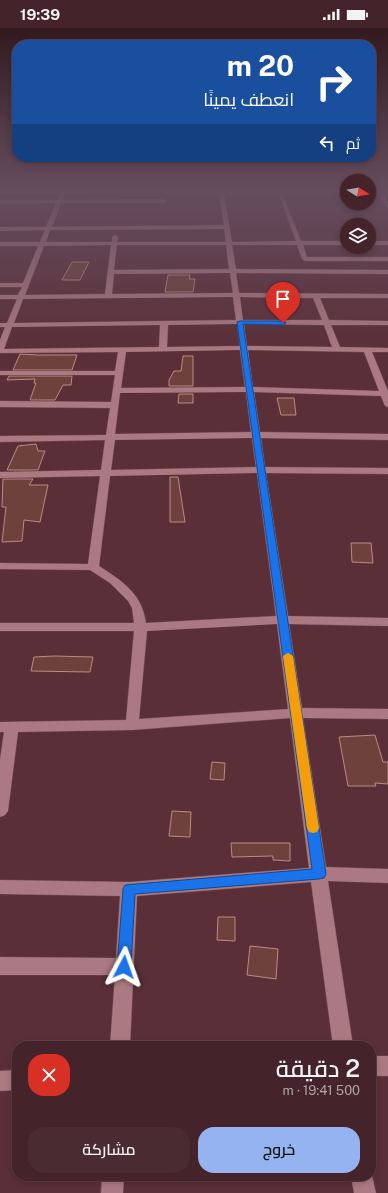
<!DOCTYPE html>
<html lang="ar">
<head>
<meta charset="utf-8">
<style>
	:root { --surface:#44232a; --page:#4b2b32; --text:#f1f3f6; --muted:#afa4a8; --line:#5c4047; --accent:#95b2f1 }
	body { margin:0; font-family:"Public Sans",Cairo,sans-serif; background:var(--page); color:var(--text); direction:rtl; height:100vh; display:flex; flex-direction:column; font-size:15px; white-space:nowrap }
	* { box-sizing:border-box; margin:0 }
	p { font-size:13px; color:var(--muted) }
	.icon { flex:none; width:22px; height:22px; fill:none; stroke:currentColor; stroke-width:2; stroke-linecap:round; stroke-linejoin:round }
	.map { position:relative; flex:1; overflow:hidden; direction:ltr }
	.panel { position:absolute; left:12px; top:1013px; width:364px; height:140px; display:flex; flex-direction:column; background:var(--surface); border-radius:16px; box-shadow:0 2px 6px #0003,0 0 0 1px var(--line); direction:rtl }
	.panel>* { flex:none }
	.guide { position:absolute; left:12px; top:12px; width:364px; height:122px; border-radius:16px; box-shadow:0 2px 6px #0003,0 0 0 1px var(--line); direction:rtl; background:#1a4fa0; color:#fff; overflow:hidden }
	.needle { width:26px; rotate:101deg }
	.controls { position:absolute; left:340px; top:146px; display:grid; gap:8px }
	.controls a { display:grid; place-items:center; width:36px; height:36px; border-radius:50%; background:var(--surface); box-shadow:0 2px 6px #0003,0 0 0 1px var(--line); font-size:20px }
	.pin { position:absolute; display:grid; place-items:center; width:34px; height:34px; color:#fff; margin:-41px -17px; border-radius:50% 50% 50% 0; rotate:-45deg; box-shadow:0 0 4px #0007 }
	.pin .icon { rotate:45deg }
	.me { position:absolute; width:44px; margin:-22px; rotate:4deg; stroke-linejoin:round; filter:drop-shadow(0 0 3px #0008) }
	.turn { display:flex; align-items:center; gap:14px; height:84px; padding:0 16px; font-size:18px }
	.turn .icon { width:52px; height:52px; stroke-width:2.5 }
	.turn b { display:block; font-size:28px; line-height:34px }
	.then { display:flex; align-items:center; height:38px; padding:0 16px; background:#0003; gap:8px; font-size:15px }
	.round { display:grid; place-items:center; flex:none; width:42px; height:42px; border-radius:16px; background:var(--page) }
	.headline { display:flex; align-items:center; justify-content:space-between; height:68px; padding:0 16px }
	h1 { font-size:24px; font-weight:600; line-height:30px }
	.primary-button { display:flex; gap:8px; margin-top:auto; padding:8px 16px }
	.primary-button a { flex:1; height:46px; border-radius:16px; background:var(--accent); color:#111; font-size:16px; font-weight:600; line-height:46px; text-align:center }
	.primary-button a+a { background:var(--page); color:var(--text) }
	.status { display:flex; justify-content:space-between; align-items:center; height:28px; padding:0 20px; background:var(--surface); direction:ltr }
	.status svg { height:11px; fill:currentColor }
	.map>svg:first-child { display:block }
</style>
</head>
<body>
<div class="status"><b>19:39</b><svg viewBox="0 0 49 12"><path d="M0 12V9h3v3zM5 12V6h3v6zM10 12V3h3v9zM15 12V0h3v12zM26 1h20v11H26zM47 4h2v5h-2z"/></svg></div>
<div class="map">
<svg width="388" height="1165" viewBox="0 0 388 1165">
	<rect width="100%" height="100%" fill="#5a2f38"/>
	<path fill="#6e423c" stroke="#bc8a82" d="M72,234H89L80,252H62Z
		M168,247H190L189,251H195L193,264H165Z
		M20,326L38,327H77L72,342H13Z
		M183,328H193V358H169V352L174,343H181Z
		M9,348H72L71,357H63L55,372H30L36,355H34L35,351L7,352Z
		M179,366H193V375H178Z
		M277,370H294L296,387H281Z
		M36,416L38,423H45L38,442H7L18,418Z
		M170,449H178L185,494H170Z
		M3,451H33L29,457H48L40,494L24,492L22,513L2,514L6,479H2Z
		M351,515H371L373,535L352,534Z
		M34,629L54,628L93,629L90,644L31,643Z
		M375,707L383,734H388V756L375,755L376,758H348L339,709Z
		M212,734L225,735L224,752L210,751Z
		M172,783L191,784L190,809L169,808Z
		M231,815H290V833L273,832V828L232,829Z
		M218,889H235V913L217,912Z
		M250,918L278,921L276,951L247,947Z"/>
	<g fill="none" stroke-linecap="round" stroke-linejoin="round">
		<g stroke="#714c54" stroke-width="1">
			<path id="minor" d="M219,160H223L224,162H347V164L282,165L301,213H347V217H303L307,229H388V233H305L302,231L297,217H232L236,241L388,242V246L236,245L239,265L388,266V270H320L329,292L388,293V297H331L340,319L388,320V324H372L388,363V379L385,378L381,368L254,364L260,404L388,406V412L261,410L265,439L388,440V446L266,445L288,588L388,590V598L289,596L302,680L388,681V691L303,690L326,839L388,841V855L328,853L353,1018H333L311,854L137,868L130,1018H110L115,947H0V929L116,930L120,868L0,866V852L129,854L309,840L290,690L132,702L18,704L8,783L5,787L0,789V732L4,704H0V694L126,692L134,603H0V595H134L132,580L128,573L110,555L90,542L0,541V535L88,536L100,448L0,450V444L101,442L105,412L0,414V408L106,407L110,380L0,379V373L111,374L115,347H0V343H115L118,324L0,325V312L5,299H0V295H7L17,271H0V267H18L22,259H0V255H23L38,218H0V214H40L45,202L0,203V199H46L56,175L0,176V172H57L60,165H0V163L219,162ZM64,165H219L224,197L52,199L61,175H164L167,173L164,171L62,172ZM224,165H280L279,166L296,213L232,214ZM224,201L226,214H117L118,209L115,207L112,209V214H46L50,202ZM111,217L105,266L25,267L44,218ZM117,217H226L229,241L114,242ZM230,245L233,265L112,266L114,246ZM233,269L236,292L14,295L23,271ZM240,269L313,270L322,292H243ZM237,296L240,318L167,319L168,297ZM244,296L324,297L332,319L247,318ZM160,297L159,319L4,321L12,299ZM240,322L245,359L121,360L126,324ZM248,322L364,324L379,363L253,359ZM246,364L251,404L115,406L120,365ZM252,410L256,439L111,442L115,412ZM257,445L276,588L146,595C142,565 122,553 99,538L110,448ZM277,596L288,681L139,691L147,603Z
				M374,160H378L388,174V180Z
				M369,213H388V217H369Z
				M371,1028H388V1048H371Z
				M17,1042V1062L0,1063V1043Z
				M371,1144L376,1165H354L351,1148H371Z
				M102,1148H124L123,1165H101Z"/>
		</g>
		<use href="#minor" fill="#aa7981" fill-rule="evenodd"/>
	</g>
	<linearGradient id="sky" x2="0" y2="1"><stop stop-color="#321a1f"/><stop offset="0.5" stop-color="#654d5e"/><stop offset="1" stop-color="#654d5e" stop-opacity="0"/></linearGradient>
	<rect width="388" height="323" fill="url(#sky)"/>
	<path fill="#1a73e8" stroke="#114b97" d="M240,293H283L286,295L283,297L243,296L326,846L324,850L319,851L135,866L131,939L129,943L124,945L119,943L117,939L123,861L125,857L312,841L237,294Z"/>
	<path fill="#f59e0b" d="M288,625L293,628L319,800L317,804L313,805L309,804L307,800L283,628Z"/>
</svg>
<div class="controls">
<a><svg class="needle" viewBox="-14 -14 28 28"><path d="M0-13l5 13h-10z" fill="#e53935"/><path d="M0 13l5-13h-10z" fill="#afa4a8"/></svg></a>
<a><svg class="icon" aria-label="layers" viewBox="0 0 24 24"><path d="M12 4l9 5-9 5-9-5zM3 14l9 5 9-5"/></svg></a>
</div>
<div class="pin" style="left:283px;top:295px;background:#d93025"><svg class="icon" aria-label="arrive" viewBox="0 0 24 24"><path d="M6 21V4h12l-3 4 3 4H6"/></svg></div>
<svg class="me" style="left:124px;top:939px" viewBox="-20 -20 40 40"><path d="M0-17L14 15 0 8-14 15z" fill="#1a73e8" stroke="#fff" stroke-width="4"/></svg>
<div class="guide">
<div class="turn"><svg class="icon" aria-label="right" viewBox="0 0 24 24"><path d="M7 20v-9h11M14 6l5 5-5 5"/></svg><div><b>20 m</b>انعطف يمينًا</div></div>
<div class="then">ثم<svg class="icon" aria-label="left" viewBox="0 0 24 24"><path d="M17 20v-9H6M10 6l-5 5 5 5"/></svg></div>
</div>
<section class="panel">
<div class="headline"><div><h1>2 دقيقة</h1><p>500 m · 19:41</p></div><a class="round" style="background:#d93025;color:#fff"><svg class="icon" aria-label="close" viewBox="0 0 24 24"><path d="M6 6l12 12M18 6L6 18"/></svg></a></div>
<div class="primary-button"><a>خروج</a><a>مشاركة</a></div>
</section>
</div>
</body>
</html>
